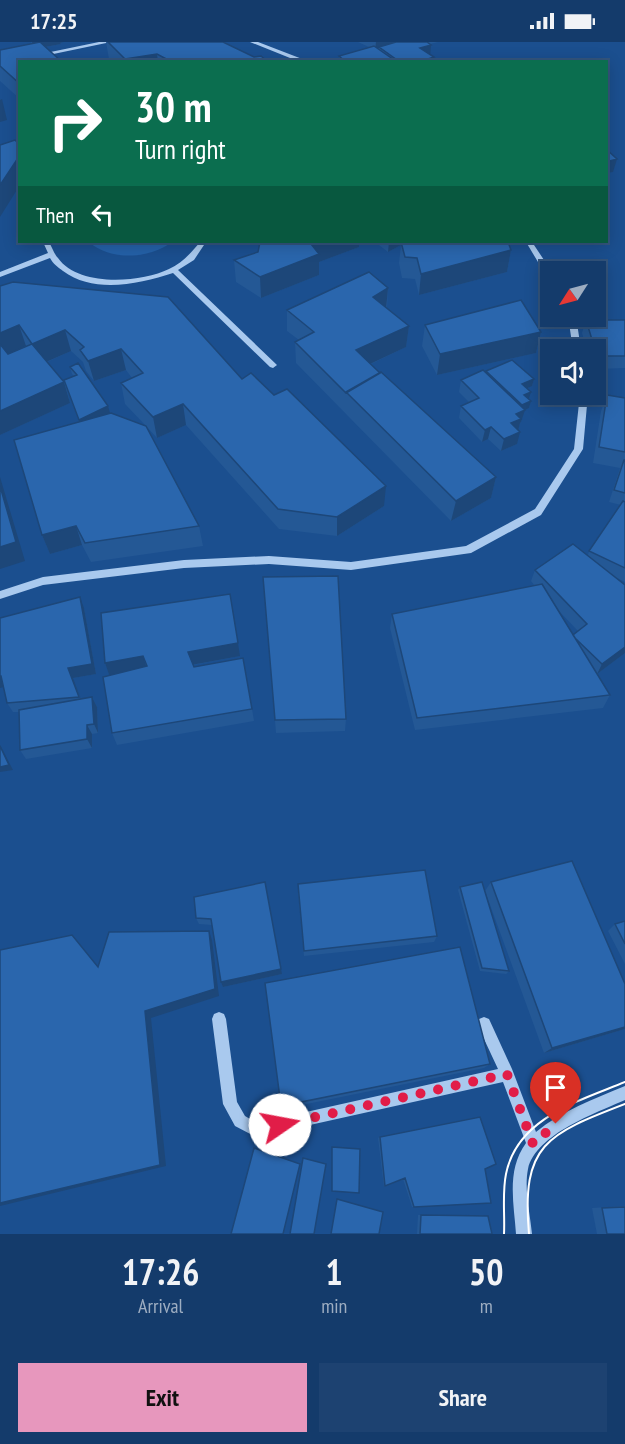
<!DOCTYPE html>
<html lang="en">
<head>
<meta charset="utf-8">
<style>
	:root { --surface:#143b6b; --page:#1d4271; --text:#f1f3f6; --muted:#9dadc1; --line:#33557e; --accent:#e797bd }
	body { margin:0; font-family:"PT Sans Narrow",sans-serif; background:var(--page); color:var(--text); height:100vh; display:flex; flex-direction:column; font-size:22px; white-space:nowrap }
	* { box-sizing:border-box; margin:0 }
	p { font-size:20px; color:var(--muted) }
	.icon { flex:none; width:33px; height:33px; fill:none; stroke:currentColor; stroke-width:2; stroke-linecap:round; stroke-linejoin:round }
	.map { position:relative; height:1192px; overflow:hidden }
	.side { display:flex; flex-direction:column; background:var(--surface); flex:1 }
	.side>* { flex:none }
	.banner { position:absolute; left:18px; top:18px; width:590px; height:183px; border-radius:0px; box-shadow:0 3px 15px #0003,0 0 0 2px var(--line); background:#0b6e4f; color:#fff; overflow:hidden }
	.needle { width:39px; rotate:234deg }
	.tools { position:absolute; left:540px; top:219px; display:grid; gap:12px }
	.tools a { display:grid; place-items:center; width:66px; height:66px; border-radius:0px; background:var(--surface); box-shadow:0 3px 15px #0003,0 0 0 2px var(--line); font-size:30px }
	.pin { position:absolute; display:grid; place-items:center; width:51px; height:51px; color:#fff; margin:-62px -26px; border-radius:50% 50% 50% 0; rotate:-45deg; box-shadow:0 0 6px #0007 }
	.pin .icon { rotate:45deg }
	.me { position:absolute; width:66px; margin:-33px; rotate:78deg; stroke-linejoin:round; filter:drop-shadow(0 0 4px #0008) }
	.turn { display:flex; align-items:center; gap:21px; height:126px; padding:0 18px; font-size:27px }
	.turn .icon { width:78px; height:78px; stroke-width:2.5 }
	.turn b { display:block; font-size:42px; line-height:51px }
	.then { display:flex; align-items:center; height:57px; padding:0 18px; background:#0003; gap:12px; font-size:22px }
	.eta { display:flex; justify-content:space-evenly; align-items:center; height:102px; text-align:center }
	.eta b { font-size:36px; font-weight:800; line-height:42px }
	.button { display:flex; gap:12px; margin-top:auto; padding:12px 18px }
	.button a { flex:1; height:69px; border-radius:0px; background:var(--accent); color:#111; font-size:24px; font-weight:800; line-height:69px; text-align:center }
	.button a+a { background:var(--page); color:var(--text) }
	.status { display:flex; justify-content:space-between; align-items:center; height:42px; padding:0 30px; background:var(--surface); direction:ltr }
	.status svg { height:16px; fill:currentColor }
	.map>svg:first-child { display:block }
</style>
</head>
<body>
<div class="status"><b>17:25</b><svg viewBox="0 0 49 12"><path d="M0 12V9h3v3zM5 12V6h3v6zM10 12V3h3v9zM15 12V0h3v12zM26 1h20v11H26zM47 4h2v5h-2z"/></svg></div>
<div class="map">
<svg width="625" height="1192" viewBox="0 0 625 1192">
	<rect width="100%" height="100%" fill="#1b4f8f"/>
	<path fill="#2461a8" d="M89,200H172C150,217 110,219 89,200Z"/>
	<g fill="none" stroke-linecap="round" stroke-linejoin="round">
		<path fill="#a9c9ee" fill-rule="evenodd" d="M99,0H111L39,15L36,13Z
			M250,0H258L310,20H300Z
			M43,200H49C52,205 54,212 58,216C78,245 140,241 169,227C182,221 191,211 200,200H206L194,218L178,228L277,323L273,326L270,325L173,231C139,242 94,252 63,229C58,225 53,222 50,216L0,235V230L48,211Z
			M526,200H532L552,230L550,235H547Z
			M568,274H576L581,308H573Z
			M580,352H588L583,407L541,473L471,511L351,528L269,522L184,526L43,543L0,557V549L43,535L184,518L269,514L351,520L466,504L535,467L574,407Z
			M219,970L224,972L226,977L237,1060L245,1074L257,1081L498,1027L477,982L479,977L484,975L489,977L512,1027L536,1090C561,1069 594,1057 625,1044V1058C596,1071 536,1092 528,1127C524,1147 530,1171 532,1192H516C514,1162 506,1128 526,1101L503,1040L256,1095L235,1084L223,1062L212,977L214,972Z"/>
		<path stroke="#fff" stroke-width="2" d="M504,1192C505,1172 502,1151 506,1132C517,1076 579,1059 625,1040
			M529,1192C521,1102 547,1092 625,1062"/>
	</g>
	<path fill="#245895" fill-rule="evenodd" d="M31,0H64L60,1L61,2L45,5L20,20V57L0,39V8L32,2Z
		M106,0H223L254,15L268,20H111L109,17Z
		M358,0H394L390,2L396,0H438L430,2V13L433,20H339V14L369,5Z
		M260,200H359V205L319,220V233L261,256L236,240L234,218L258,210Z
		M375,200H508L511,208L507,230L419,253L415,237L402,236L399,221L401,203L388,210Z
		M0,244L242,337L384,464L337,494L279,487L186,383L157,396L146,384L199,484L203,504L91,520L82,503L50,512L42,493L79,380L66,345L70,361L0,393ZM71,309L83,320L86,329L94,339L126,328L132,336L121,341L125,362L146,384L106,373L110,371L70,325L72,332L74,334L64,340L47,320Z
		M388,246L387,266L409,284L406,305L371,322L496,435L491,456L451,479L296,321L295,300L299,298L287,289V268Z
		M586,278H625V326L596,327V308H587L582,291Z
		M425,283L541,290L536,311L437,333L422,304Z
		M486,329L534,337L532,344L527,346L528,357L531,359L529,366L524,368L521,380L520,381L518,388L517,402L501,409L488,397L482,400L459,376L461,364L469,360L459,350L461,338L486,331Z
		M607,353L625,356V540L617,536L625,543V611L597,632L610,653L603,666L415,688L390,586L392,572L535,544L531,539L535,528L588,513L589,509L621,463L609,460L620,426L593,421L601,369ZM556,566L578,589L573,593Z
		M263,535L346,677L345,689L276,691Z
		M84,566L96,632L73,636L81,657L92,655L97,665L98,691L92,692V706L26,717L20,708L19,670H13L7,661Z
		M240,614L193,623L194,625L252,667L254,679L117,703L112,691L110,633L105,621Z
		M491,840L625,942V987L544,1011L485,849Z
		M460,845L509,929L506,932L480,929L458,848Z
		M298,849L437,894L434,900L304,914Z
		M194,855L282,932L223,945L212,883L199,882L196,876Z
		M625,879V922L608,889L615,882Z
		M490,1022L484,1026L282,1067L281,1064Z
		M380,1095L485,1127L491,1161L412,1165L403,1137L384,1145L378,1096Z
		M625,1164V1192H597L592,1166Z
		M418,1173H483L492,1192H417Z"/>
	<path fill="#1d4779" d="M32,0H64L60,1L61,2L34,7Z
		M376,0H394L381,6L379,5V6L375,8Z
		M431,3L430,15L420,6Z
		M157,12L158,20H126L125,17Z
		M434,15L433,20H419Z
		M2,57L7,78L0,80V58Z
		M20,113V143L0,175V143Z
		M617,117L613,130L606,131V120Z
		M318,200H359V205L319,220V233L261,256L260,235L311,202Z
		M389,200H407H401V203L388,210Z
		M511,208L507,230L419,253L421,232Z
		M388,246L386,267L373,255Z
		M19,283L26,304L1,315L0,311V291Z
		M409,284L406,305L355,329L356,308Z
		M65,288L71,309L39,323L32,302Z
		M541,290L536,311L437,333L440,312Z
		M121,307L126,328L94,339L88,319Z
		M534,337L532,344L521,349L522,342Z
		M64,340L70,361L0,393V369Z
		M531,350L529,356L522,360L524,353Z
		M531,359L529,366L521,370L522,363Z
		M183,362L186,383L157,396L153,375Z
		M108,364L110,371L81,385L79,378Z
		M525,368L521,380L520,381L518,389L511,381L516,372Z
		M491,385L488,397L482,400L485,388Z
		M520,390L517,402L501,409L504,397Z
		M0,435L25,519L0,527Z
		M496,435L491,456L451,479L456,459Z
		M386,444L384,464L337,494V475Z
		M76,484L82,503L50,512L42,493Z
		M80,555L84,566L96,632L73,636L84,665L68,626Z
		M238,601L240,614L191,623L188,610Z
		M625,605V611L597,632L602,622Z
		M143,614L147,627L110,635L105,621Z
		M0,634H1L7,644L0,646Z
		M92,655L97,665L98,691L94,682Z
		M87,683L92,692V706L87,697Z
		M0,703L13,728L0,730Z
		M209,889L212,898L219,954L151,976L166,1124L0,1164V1161L145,969Z
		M281,927L282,932L223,945L221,940Z
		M625,985V987L544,1011L552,1006Z"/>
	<path fill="#2a66ad" stroke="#1d4779" stroke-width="1.5" d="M40,0L62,20H20V42L0,24V8Z
		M108,0H223L254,15L261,14L268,20H172L157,12L125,17Z
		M396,0H427L431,3L420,6L434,15L419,20H400L379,5Z
		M374,4L397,20H346L339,14Z
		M15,98L20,103V113L0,143V103Z
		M606,107L617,117L606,120Z
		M260,200H318L311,202L319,212L260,235L234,218L258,210Z
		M401,200H508L511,208L421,232L417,216L405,215Z
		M369,230L388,246L373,255L409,284L356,308L380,331L346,351L295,300L314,290L287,268Z
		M13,240L168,255L242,337L251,331L274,353L287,347L386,444L337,475L278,467L183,362L153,375L121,341L143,331L121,307L88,319L80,308L84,305L65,288L32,302L64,340L0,369V302L8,312L32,302L19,283L0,291V244Z
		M521,258L541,290L440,312L425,283Z
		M586,278H625V314H597Z
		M512,318L534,337L522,342L531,350L524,353L531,359L522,363L486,329Z
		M78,321L108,364L79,378L64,338L77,333L70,325Z
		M483,328L525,368L516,372L521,377L511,381L520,390L504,397L491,385L485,388L461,364L479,356L461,338Z
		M381,330L496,435L456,459L346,350Z
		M607,353L625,356V410L599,405Z
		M111,371L146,384L199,484L85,501L76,484L42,493L14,398Z
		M624,418H625V451L614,448Z
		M0,444L16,500L0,505Z
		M623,459L625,460V526L589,509Z
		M573,502L625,543V605L602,622L575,596L573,593L587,582L535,528Z
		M338,534L346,677L275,678L263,535Z
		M542,542L610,653L417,676L392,572Z
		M230,552L238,601L188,610L194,625L243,616L252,667L112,691L103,635L147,624L143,614L105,621L101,571Z
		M80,555L92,622L68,626L79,655L7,661L1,634H0V576Z
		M92,655L94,682L87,683V697L20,708L19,668Z
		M0,704L9,723L0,725Z
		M572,819L625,942V985L552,1006L491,840Z
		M425,828L437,894L304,909L298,842Z
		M265,840L281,927L221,940L211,877L196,876L194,855Z
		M482,840L509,929L482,926L460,845Z
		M625,879V902L615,882Z
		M209,889L215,947L145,969L160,1123L0,1161V908L72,893L98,925L109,890Z
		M460,905L490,1022L281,1064L265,941Z
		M480,1075L496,1122L485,1127L491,1161L414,1165L405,1136L385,1144L380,1095Z
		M332,1105L360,1107L359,1151L332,1149Z
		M254,1106L300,1122L283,1192H231Z
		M303,1116L326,1122L314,1192H290Z
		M337,1157L383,1170L379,1192H331Z
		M625,1165V1192H607L602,1166Z
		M421,1173L488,1174L492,1192H420Z"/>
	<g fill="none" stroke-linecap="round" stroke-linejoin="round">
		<path stroke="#e11d48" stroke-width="10" stroke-dasharray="0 18" d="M280,1083L507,1032L533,1102L556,1082"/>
	</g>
</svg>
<div class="tools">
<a><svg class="needle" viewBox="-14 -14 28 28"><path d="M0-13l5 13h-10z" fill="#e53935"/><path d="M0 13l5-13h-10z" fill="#9dadc1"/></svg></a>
<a><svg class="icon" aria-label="sound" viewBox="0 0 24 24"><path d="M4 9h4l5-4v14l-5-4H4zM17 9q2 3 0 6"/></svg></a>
</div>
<div class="pin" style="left:556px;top:1082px;background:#d93025"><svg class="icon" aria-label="arrive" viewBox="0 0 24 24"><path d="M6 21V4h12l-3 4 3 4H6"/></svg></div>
<svg class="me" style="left:280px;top:1083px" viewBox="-20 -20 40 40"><circle r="19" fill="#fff"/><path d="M0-13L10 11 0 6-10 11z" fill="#e11d48"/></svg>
<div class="banner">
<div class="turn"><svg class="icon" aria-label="right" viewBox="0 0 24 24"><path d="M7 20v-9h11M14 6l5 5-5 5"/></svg><div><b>30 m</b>Turn right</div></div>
<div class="then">Then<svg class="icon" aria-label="left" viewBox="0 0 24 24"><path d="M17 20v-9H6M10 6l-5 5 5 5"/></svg></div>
</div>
</div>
<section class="side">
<div class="eta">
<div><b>17:26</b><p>Arrival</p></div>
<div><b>1</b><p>min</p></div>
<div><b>50</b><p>m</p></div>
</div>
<div class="button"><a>Exit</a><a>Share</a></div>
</section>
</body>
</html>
